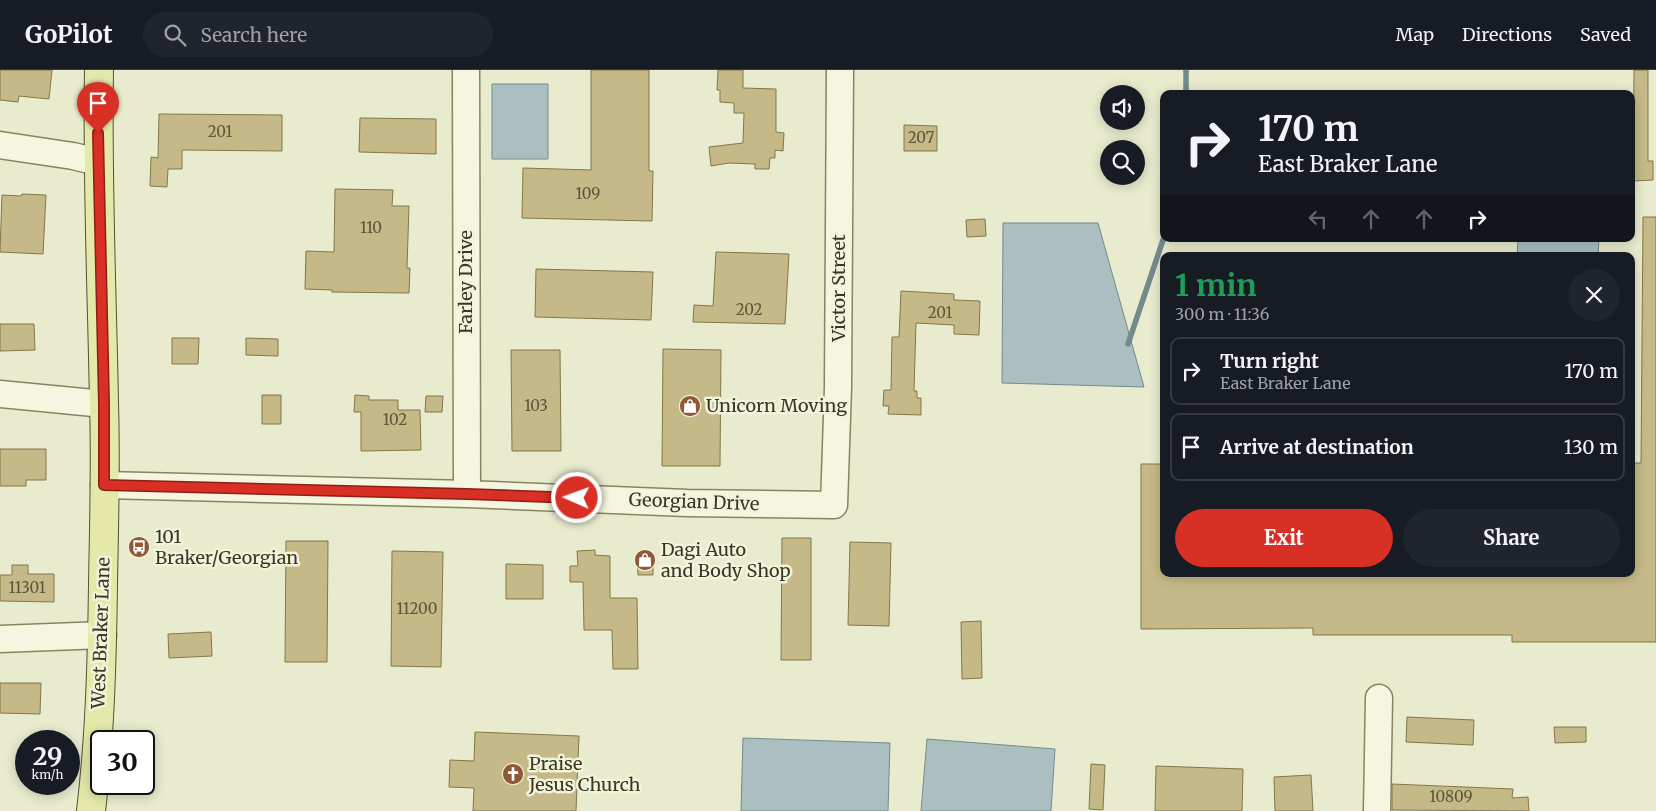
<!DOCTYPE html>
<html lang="en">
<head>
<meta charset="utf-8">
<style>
	:root { --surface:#171b24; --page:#20242c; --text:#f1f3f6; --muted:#9ea1a6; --line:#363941; --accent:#d93025 }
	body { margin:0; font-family:Merriweather,serif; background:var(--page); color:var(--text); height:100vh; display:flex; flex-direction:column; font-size:19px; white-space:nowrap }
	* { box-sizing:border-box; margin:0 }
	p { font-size:16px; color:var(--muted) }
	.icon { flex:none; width:28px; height:28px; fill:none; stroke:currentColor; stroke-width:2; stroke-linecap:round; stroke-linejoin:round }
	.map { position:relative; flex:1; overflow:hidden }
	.sheet { position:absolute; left:1160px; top:182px; width:475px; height:325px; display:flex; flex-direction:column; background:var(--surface); border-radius:10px; box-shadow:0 2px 12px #0003 }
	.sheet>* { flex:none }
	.banner { position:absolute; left:1160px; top:20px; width:475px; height:152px; border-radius:10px; box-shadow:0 2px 12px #0003; background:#171b24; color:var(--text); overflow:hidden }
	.tools { position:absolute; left:1100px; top:15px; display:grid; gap:10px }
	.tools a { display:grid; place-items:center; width:45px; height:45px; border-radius:50%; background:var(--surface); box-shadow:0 2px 12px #0003; font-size:25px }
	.speed { position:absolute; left:15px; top:660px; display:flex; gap:10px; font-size:25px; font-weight:700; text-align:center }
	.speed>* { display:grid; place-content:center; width:65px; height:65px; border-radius:50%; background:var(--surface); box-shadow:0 2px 12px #0003; line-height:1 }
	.speed small { font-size:12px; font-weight:400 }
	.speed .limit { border:2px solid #111; border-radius:8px; background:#fff; color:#111 }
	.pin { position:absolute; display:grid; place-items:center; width:42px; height:42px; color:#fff; margin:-51px -21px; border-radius:50% 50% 50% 0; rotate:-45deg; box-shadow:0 0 5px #0007 }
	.pin .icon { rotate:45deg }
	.me { position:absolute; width:55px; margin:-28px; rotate:272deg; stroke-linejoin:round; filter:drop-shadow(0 0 4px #0008) }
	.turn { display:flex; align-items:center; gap:18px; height:105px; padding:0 15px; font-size:22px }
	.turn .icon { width:65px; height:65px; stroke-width:2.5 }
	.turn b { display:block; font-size:35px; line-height:42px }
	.lanes { display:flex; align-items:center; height:48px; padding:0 15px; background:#0003; justify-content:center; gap:25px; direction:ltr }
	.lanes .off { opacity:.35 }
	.round { display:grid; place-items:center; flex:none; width:52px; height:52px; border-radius:26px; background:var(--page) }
	.head { display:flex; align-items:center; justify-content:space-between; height:85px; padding:0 15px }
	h1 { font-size:30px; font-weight:700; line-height:38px; color:#1e9e55 }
	.action { display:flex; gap:10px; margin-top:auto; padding:10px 15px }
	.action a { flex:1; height:58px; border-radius:30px; background:var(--accent); color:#fff; font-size:20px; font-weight:700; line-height:58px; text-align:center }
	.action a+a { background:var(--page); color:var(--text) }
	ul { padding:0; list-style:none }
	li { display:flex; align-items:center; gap:15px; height:68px; margin:0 10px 8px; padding:0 5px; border:2px solid var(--line); border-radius:10px }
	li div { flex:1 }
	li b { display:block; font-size:19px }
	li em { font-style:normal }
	header { display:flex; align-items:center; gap:30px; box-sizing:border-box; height:70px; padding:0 25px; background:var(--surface); border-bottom:1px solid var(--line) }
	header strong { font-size:24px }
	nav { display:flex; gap:28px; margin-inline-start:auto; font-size:18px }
	.search { width:350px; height:45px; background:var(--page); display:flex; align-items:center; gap:12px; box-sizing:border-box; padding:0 18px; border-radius:28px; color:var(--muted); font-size:19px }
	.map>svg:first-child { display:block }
</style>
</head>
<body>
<header>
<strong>GoPilot</strong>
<div class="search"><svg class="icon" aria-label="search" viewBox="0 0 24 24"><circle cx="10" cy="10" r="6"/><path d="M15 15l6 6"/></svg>Search here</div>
<nav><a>Map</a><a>Directions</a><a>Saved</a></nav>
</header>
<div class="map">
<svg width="1656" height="741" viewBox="0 0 1656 741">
	<rect width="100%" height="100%" fill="#e8ebcd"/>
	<path fill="#acbfc0" stroke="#738a8e" d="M492,14H548V89H492Z
		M1003,153H1098L1144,317L1002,313Z
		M1518,169H1599L1598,186H1517Z
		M743,668L890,673L888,741H741Z
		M927,669L1055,679L1051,741H921Z"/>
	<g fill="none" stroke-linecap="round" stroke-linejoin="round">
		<path stroke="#738a8e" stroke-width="5.5" d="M1186,24V0
			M1128,274L1164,167"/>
	</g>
	<path fill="#c5b987" stroke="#83774a" d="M0,0H52L49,29L19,26L18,32L0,30Z
		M591,0H649V101H653L652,151L522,148L523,98L591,100Z
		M718,0H743V18L776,19V62L784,63L783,81L775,80V88H770L769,99H755V94L729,93L711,96L709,77L743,73L744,43H734V33L720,32V20H717Z
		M1634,0H1648V91H1653V110L1633,111Z
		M159,44L282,45V81L182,80V99H168L167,117L150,116L151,87L158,88Z
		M360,48L436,49V84L359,82Z
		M904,55L937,56V81H904Z
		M335,119L393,120L392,136H409L407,198H410L409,223L332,222V220L305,219L306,181L334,182Z
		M22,124L46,125L43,184L0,182L2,125L21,126Z
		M1643,147H1656V572H1512V565H1313V558L1141,559V394H1164V504H1631V393H1641Z
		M985,149L986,166L967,167L966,150Z
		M716,182L789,184L785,254L693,252L694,235L713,236Z
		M536,199L653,202L651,250L535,247Z
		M901,221L954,224V230L980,231L979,265L954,264V255L916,253L914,321H917V328H921V345L888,344L889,336H883L884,320H891L892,267H899Z
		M0,254H34L35,280L0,281Z
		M172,268H199L198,294H172Z
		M246,268L278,269V286L246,285Z
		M663,279L721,280L720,396H662Z
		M511,280H560L561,381H512Z
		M262,325H281V354H262Z
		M355,325L369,326V330H398V340H420L421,380L361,381V342H354Z
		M426,326H443L442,342H425Z
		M0,379H46V410H26V416H0Z
		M782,468H811V590H781Z
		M286,471H328L327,592H285Z
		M850,472L891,473L889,556L848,555Z
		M595,480V485L610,486V528H637L638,599H613L612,560H584L583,512H570V496H578L577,481Z
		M392,481L443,482L441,597L391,596Z
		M637,487H653V505H638Z
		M506,494L543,495V529H506Z
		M12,495H28V504H54V532L0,531V505H12Z
		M981,551L982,608L962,609L961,552Z
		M211,562L212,586L169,588L168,564Z
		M0,613H41L40,644L0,643Z
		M1407,647L1474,650L1473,675L1406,672Z
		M1554,657H1586V672L1555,673Z
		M475,662L579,666L576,741H473L474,718L449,717L450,690L474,691Z
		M1091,694L1105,695L1103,740L1089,739Z
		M1156,696L1243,699L1242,741H1155Z
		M1311,705L1313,741H1275L1274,707Z
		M1392,714L1513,719L1512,728L1528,727L1529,741L1392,740Z"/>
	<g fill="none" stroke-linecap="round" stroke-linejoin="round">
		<g stroke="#878462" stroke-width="29">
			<path id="minor" d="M466,0L467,424
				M0,75L73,86L98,92
				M0,324L104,334
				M104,415L467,424L687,433L834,435L838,317L840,0
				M0,569L103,565
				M1377,741L1379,628"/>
		</g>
		<g stroke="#555135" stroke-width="30">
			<path id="major" d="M91,741C100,666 102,590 103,514C104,454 106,393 104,333C102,222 97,111 99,0"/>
		</g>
		<use href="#minor" stroke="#f4f6df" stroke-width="26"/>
		<use href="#major" stroke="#e4e9aa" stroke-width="28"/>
	</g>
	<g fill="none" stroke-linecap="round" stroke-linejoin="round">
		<g stroke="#8d1f18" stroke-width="12">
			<path id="route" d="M98,63L104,334V415L467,424L577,428"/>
		</g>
		<use href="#route" stroke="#d93025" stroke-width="9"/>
	</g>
	<defs>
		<g id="shop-disc" transform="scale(1.125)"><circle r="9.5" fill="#8f5938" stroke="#f1f3db"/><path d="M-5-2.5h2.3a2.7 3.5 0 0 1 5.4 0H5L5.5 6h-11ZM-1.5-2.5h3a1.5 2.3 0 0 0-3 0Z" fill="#fff"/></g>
		<g id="bus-disc" transform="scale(1.125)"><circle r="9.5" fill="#8f5938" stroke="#f1f3db"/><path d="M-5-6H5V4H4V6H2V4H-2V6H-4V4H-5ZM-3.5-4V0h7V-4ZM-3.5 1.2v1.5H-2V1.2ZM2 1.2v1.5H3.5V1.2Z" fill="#fff"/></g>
		<g id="church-disc" transform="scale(1.125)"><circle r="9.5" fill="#8f5938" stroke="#f1f3db"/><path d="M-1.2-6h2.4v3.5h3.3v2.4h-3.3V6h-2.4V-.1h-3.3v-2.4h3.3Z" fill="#fff"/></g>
	</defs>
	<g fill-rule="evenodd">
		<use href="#shop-disc" x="690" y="336"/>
		<use href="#bus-disc" x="139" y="477"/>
		<use href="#shop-disc" x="645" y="490"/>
		<use href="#church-disc" x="513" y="704"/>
	</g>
	<g text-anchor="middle" stroke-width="5" stroke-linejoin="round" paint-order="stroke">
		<g font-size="15" fill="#5c573c">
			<text x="220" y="67">201</text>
			<text x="921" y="73">207</text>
			<text x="588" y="129">109</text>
			<text x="371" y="163">110</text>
			<text x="749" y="245">202</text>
			<text x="940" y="248">201</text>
			<text x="536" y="341">103</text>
			<text x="395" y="355">102</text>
			<text x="27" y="523">11301</text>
			<text x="417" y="544">11200</text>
			<text x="1451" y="732">10809</text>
		</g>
		<g font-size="18" fill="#393623" stroke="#f1f3db">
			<text transform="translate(466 212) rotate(-90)" y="6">Farley Drive</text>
			<text transform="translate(839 218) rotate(-90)" y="6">Victor Street</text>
			<text transform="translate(694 432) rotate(2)" y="6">Georgian Drive</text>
			<text transform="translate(101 563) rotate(-88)" y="6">West Braker Lane</text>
		</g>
		<g font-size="18" fill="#393623" stroke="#f1f3db" text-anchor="start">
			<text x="706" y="342">Unicorn Moving</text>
			<text x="155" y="473">101<tspan x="155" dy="21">Braker/Georgian</tspan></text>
			<text x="661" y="486">Dagi Auto<tspan x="661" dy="21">and Body Shop</tspan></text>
			<text x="529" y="700">Praise<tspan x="529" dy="21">Jesus Church</tspan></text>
		</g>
	</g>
</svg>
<div class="tools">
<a><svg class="icon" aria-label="sound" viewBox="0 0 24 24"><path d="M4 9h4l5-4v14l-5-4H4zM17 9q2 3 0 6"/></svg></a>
<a><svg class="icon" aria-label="search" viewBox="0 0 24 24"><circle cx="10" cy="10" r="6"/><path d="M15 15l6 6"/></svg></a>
</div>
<div class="speed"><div>29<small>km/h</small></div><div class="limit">30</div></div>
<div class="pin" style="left:98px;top:63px;background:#d93025"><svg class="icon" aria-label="arrive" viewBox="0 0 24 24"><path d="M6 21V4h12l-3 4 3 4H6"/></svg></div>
<svg class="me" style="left:577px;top:428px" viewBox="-20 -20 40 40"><circle r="17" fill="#d93025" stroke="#fff" stroke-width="3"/><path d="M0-11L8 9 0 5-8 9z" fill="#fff"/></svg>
<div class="banner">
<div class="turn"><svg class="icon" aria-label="right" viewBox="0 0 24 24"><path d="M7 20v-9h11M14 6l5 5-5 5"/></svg><div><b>170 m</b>East Braker Lane</div></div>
<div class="lanes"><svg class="icon off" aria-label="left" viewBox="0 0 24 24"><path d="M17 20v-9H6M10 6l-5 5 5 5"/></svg><svg class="icon off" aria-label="ahead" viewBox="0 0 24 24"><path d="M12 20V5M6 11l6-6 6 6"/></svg><svg class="icon off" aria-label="ahead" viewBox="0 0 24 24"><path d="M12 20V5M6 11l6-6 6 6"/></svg><svg class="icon" aria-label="right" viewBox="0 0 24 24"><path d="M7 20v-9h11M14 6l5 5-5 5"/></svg></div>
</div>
<section class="sheet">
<div class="head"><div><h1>1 min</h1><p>300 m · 11:36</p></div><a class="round"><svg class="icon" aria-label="close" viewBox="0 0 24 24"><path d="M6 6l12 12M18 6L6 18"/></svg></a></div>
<ul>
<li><svg class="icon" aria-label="right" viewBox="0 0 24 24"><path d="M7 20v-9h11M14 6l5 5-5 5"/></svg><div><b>Turn right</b><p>East Braker Lane</p></div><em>170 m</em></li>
<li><svg class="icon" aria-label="arrive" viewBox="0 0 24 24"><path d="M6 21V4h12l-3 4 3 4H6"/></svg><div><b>Arrive at destination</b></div><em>130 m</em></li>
</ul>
<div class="action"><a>Exit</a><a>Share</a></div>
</section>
</div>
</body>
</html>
